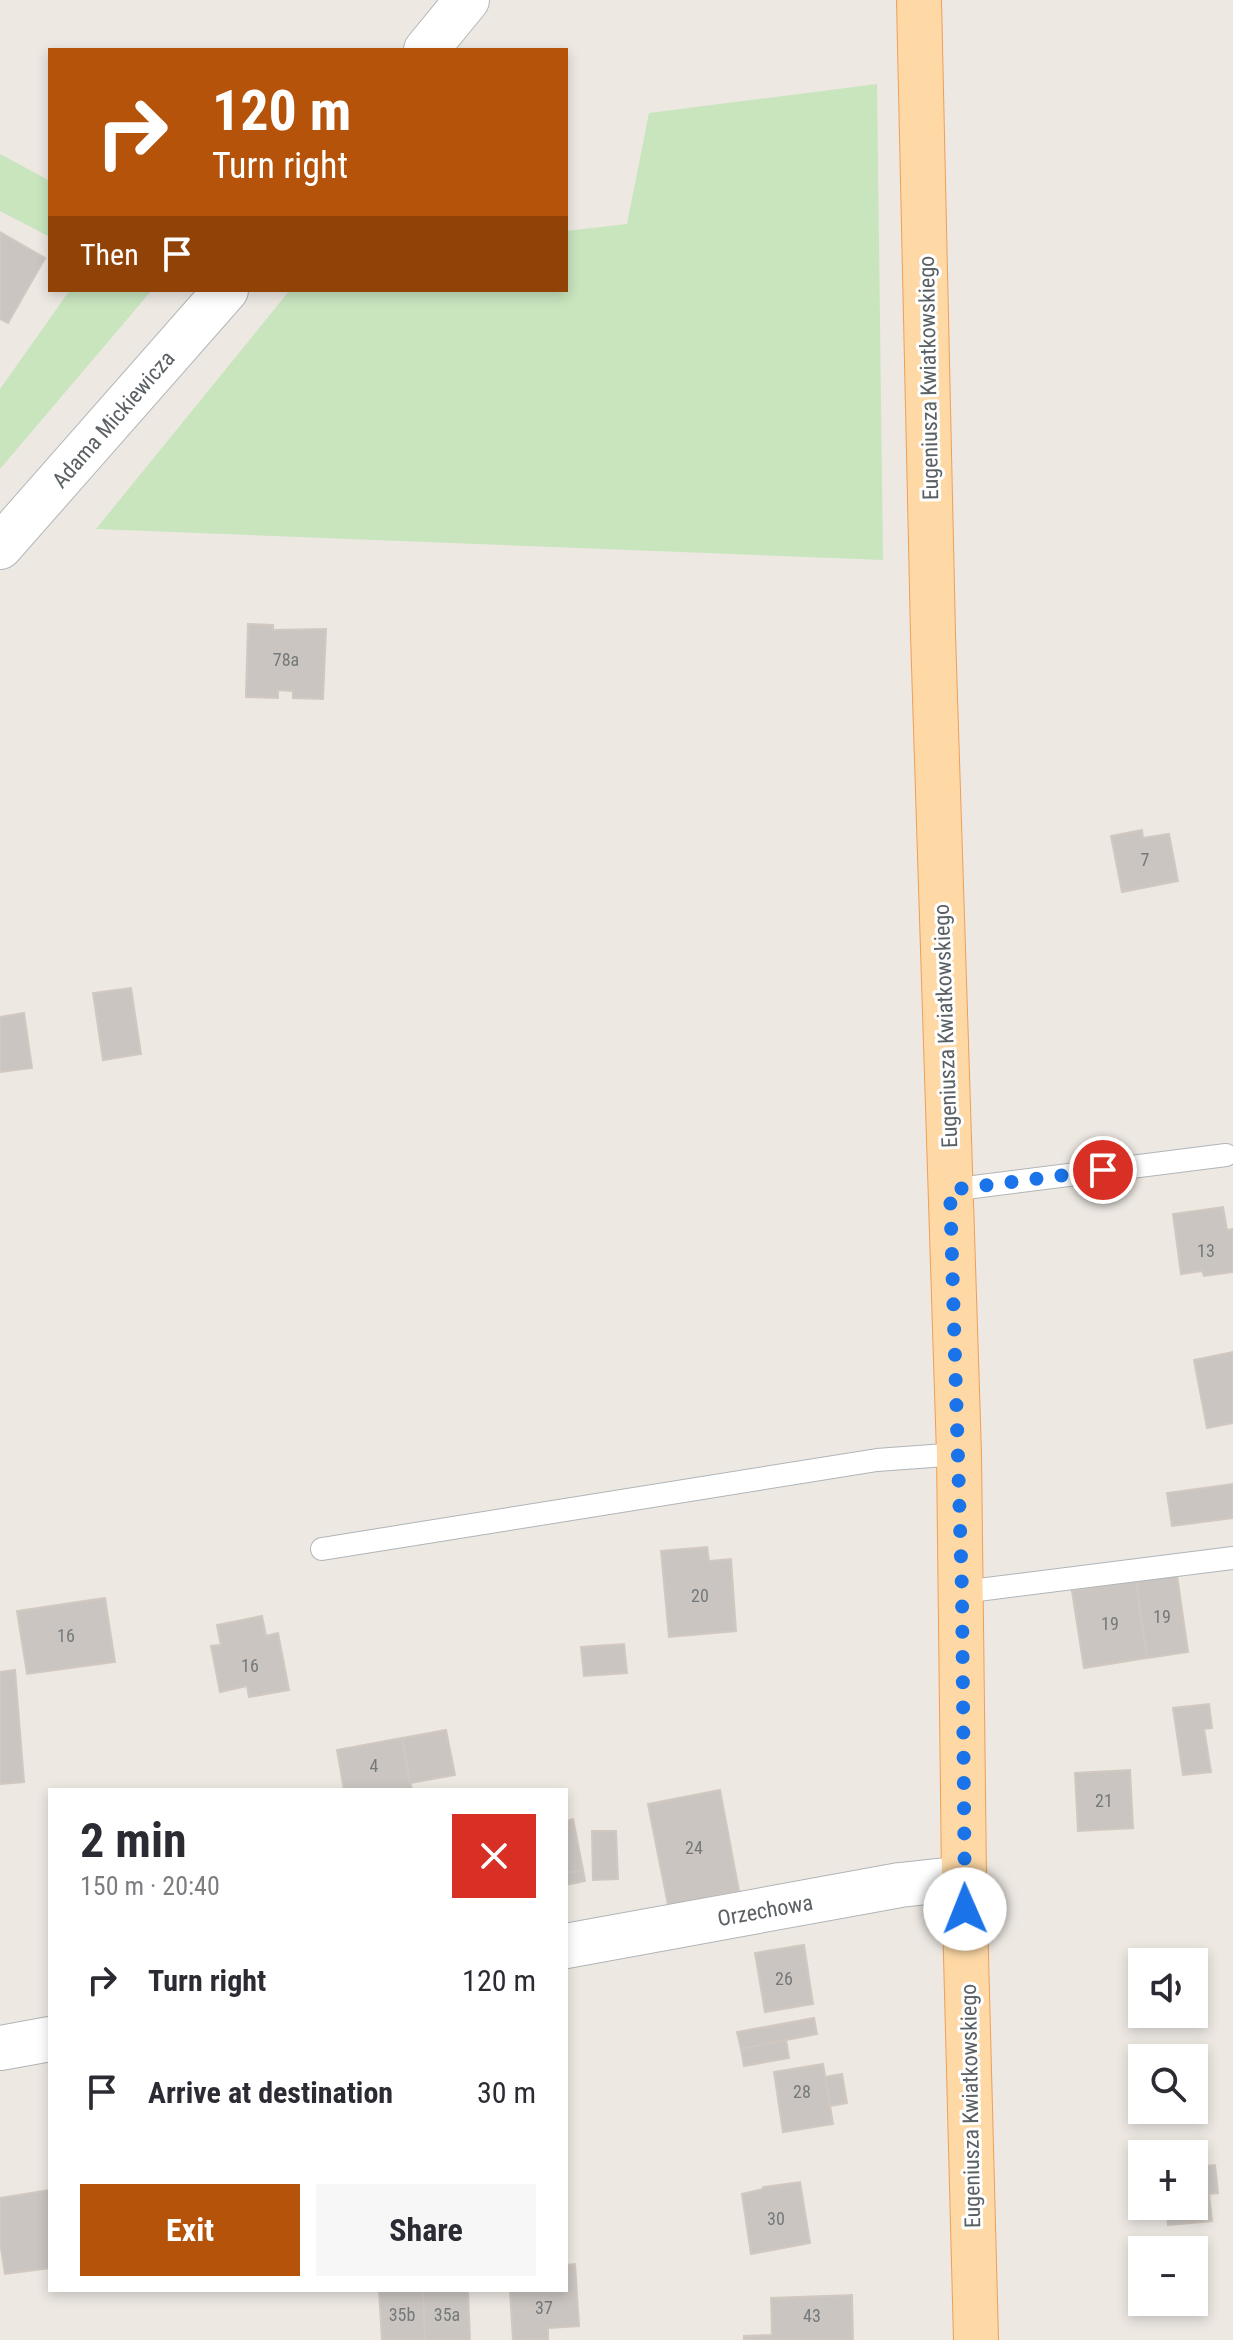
<!DOCTYPE html>
<html lang="en">
<head>
<meta charset="utf-8">
<style>
	:root { --surface:#fff; --page:#f7f7f7; --text:#2b2b33; --muted:#7c7c81; --accent:#b45309 }
	body { margin:0; font-family:"Roboto Condensed",sans-serif; background:var(--page); color:var(--text); height:100vh; display:flex; flex-direction:column; font-size:30px; white-space:nowrap }
	* { box-sizing:border-box; margin:0 }
	p { font-size:26px; color:var(--muted) }
	.icon { flex:none; width:44px; height:44px; fill:none; stroke:currentColor; stroke-width:2; stroke-linecap:round; stroke-linejoin:round }
	.map { position:relative; flex:1; overflow:hidden }
	.details { position:absolute; left:48px; top:1788px; width:520px; height:504px; display:flex; flex-direction:column; background:var(--surface); border-radius:0px; box-shadow:0 4px 12px #0003 }
	.details>* { flex:none }
	.guide { position:absolute; left:48px; top:48px; width:520px; height:244px; border-radius:0px; box-shadow:0 4px 12px #0003; background:#b45309; color:#fff; overflow:hidden }
	.tools { position:absolute; left:1128px; top:1948px; display:grid; gap:16px }
	.tools a { display:grid; place-items:center; width:80px; height:80px; border-radius:0px; background:var(--surface); box-shadow:0 4px 12px #0003; font-size:40px }
	.pin { position:absolute; display:grid; place-items:center; width:68px; height:68px; color:#fff; margin:-34px; border:4px solid #fff; border-radius:50%; box-shadow:0 2px 8px #0007 }
	.me { position:absolute; width:88px; margin:-44px; rotate:359deg; stroke-linejoin:round; filter:drop-shadow(0 0 6px #0008) }
	.turn { display:flex; align-items:center; gap:28px; height:168px; padding:0 32px; font-size:36px }
	.turn .icon { width:104px; height:104px; stroke-width:2.5 }
	.turn b { display:block; font-size:56px; line-height:68px }
	.then { display:flex; align-items:center; height:76px; padding:0 32px; background:#0003; gap:16px; font-size:30px }
	.round { display:grid; place-items:center; flex:none; width:84px; height:84px; border-radius:0px; background:var(--page) }
	.overview { display:flex; align-items:center; justify-content:space-between; height:136px; padding:0 32px }
	h1 { font-size:48px; font-weight:700; line-height:60px }
	.action { display:flex; gap:16px; margin-top:auto; padding:16px 32px }
	.action a { flex:1; height:92px; border-radius:0px; background:var(--accent); color:#fff; font-size:32px; font-weight:700; line-height:92px; text-align:center }
	.action a+a { background:var(--page); color:var(--text) }
	ul { padding:0; list-style:none }
	li { display:flex; align-items:center; gap:24px; height:112px; padding:0 32px }
	li div { flex:1 }
	li b { display:block; font-size:30px }
	li em { font-style:normal }
	.map>svg:first-child { display:block }
</style>
</head>
<body>
<div class="map">
<svg width="1233" height="2340" viewBox="0 0 1233 2340">
	<rect width="100%" height="100%" fill="#ede8e2"/>
	<path fill="#c8e5be" d="M877,84L883,560L96,529L290,290H566V231L627,224L649,113Z
		M0,154L50,181V237L0,211Z
		M70,290H152L0,469V389Z"/>
	<path fill="#cac5c1" stroke="#d2c8c0" stroke-width="2" d="M0,232L45,258L8,323L0,319Z
		M248,624L273,625V630L326,629L323,699L293,698V691L278,690V698L246,697Z
		M1142,830L1143,838L1169,834L1178,881L1122,892L1111,836Z
		M131,988L141,1054L103,1060L93,993Z
		M24,1013L32,1068L0,1072V1017Z
		M1223,1207L1227,1230L1233,1229V1272L1204,1276L1202,1271L1181,1274L1173,1214Z
		M1233,1352V1423L1207,1428L1194,1360Z
		M1233,1484V1518L1172,1526L1167,1493Z
		M707,1547L709,1561L731,1559L736,1631L669,1637L661,1551Z
		M1177,1575L1188,1652L1147,1658L1136,1581Z
		M1136,1581L1147,1658L1084,1668L1072,1591Z
		M105,1598L115,1662L27,1674L17,1611Z
		M262,1616L266,1636L278,1633L289,1690L249,1697L247,1686L220,1692L211,1646L221,1645L217,1625Z
		M624,1644L627,1673L584,1676L581,1647Z
		M15,1670L24,1782L0,1784V1672Z
		M1209,1704L1212,1728L1204,1729L1211,1772L1183,1775L1173,1708Z
		M446,1730L455,1775L410,1783L402,1738Z
		M402,1738L412,1790H344L337,1750Z
		M1130,1770L1133,1828L1078,1831L1075,1773Z
		M720,1790L739,1891L668,1905L648,1804Z
		M573,1819L583,1870L566,1873V1821Z
		M592,1831H616L618,1879L593,1880Z
		M583,1870L585,1881L566,1885V1873Z
		M804,1945L813,2004L765,2012L755,1953Z
		M814,2018L817,2034L741,2049L737,2032Z
		M786,2040L789,2058L744,2066L741,2049Z
		M823,2064L833,2124L783,2132L774,2072Z
		M842,2074L847,2103L830,2106L825,2077Z
		M1215,2165L1218,2193L1209,2194L1212,2221L1168,2225L1166,2206H1194V2167Z
		M800,2182L810,2243L751,2254L742,2194L763,2189V2187Z
		M50,2190V2268L5,2274L0,2242V2198Z
		M575,2264L579,2326L548,2328V2339L513,2340L510,2290H566V2265Z
		M379,2290H423L425,2340H382Z
		M423,2290H468L470,2340H425Z
		M852,2295L853,2340H744V2336L772,2335L771,2298Z"/>
	<g fill="none" stroke-linecap="round" stroke-linejoin="round">
		<g stroke="#b0b5b7" stroke-width="24">
			<path id="lane" d="M950,1190L1226,1155
				M322,1549L877,1460L959,1454
				M962,1592L1233,1558"/>
		</g>
		<g stroke="#b0b5b7" stroke-width="46">
			<path id="street" d="M566,1946L900,1885L964,1878
				M0,2048L50,2039"/>
		</g>
		<g stroke="#b1b7ba" stroke-width="46">
			<path id="secondary" d="M426,50L467,0
				M0,547L226,290"/>
		</g>
		<g stroke="#f09e58" stroke-width="46">
			<path id="primary" d="M919,0L933,634L959,1454L964,1878L976,2340"/>
		</g>
		<use href="#lane" stroke="#fff" stroke-width="22"/>
		<use href="#street" stroke="#fff" stroke-width="44"/>
		<use href="#secondary" stroke="#fff" stroke-width="44"/>
		<use href="#primary" stroke="#fed9a6" stroke-width="44"/>
	</g>
	<g fill="none" stroke-linecap="round" stroke-linejoin="round">
		<path stroke="#1a73e8" stroke-width="14" stroke-dasharray="0 25.2" d="M965,1909L962,1592L950,1190L1103,1170"/>
	</g>
	<g text-anchor="middle" stroke-width="6" stroke-linejoin="round" paint-order="stroke">
		<g font-size="18" fill="#76797a">
			<text x="286" y="666">78a</text>
			<text x="1145" y="866">7</text>
			<text x="1206" y="1257">13</text>
			<text x="700" y="1602">20</text>
			<text x="1162" y="1623">19</text>
			<text x="1110" y="1630">19</text>
			<text x="66" y="1642">16</text>
			<text x="250" y="1672">16</text>
			<text x="374" y="1772">4</text>
			<text x="1104" y="1807">21</text>
			<text x="694" y="1854">24</text>
			<text x="784" y="1985">26</text>
			<text x="802" y="2098">28</text>
			<text x="776" y="2225">30</text>
			<text x="544" y="2314">37</text>
			<text x="402" y="2321">35b</text>
			<text x="447" y="2321">35a</text>
			<text x="812" y="2322">43</text>
		</g>
		<g font-size="22" fill="#5a6063" stroke="#fff">
			<text transform="translate(928 378) rotate(-91)" y="8">Eugeniusza Kwiatkowskiego</text>
			<text transform="translate(113 419) rotate(-49)" y="8">Adama Mickiewicza</text>
			<text transform="translate(945 1026) rotate(-92)" y="8">Eugeniusza Kwiatkowskiego</text>
			<text transform="translate(765 1910) rotate(-10)" y="8">Orzechowa</text>
			<text transform="translate(970 2106) rotate(-91)" y="8">Eugeniusza Kwiatkowskiego</text>
		</g>
	</g>
</svg>
<div class="tools">
<a><svg class="icon" aria-label="sound" viewBox="0 0 24 24"><path d="M4 9h4l5-4v14l-5-4H4zM17 9q2 3 0 6"/></svg></a>
<a><svg class="icon" aria-label="search" viewBox="0 0 24 24"><circle cx="10" cy="10" r="6"/><path d="M15 15l6 6"/></svg></a>
<a>+</a>
<a>−</a>
</div>
<div class="pin" style="left:1103px;top:1170px;background:#d93025"><svg class="icon" aria-label="arrive" viewBox="0 0 24 24"><path d="M6 21V4h12l-3 4 3 4H6"/></svg></div>
<svg class="me" style="left:965px;top:1909px" viewBox="-20 -20 40 40"><circle r="19" fill="#fff"/><path d="M0-13L10 11 0 6-10 11z" fill="#1a73e8"/></svg>
<div class="guide">
<div class="turn"><svg class="icon" aria-label="right" viewBox="0 0 24 24"><path d="M7 20v-9h11M14 6l5 5-5 5"/></svg><div><b>120 m</b>Turn right</div></div>
<div class="then">Then<svg class="icon" aria-label="arrive" viewBox="0 0 24 24"><path d="M6 21V4h12l-3 4 3 4H6"/></svg></div>
</div>
<section class="details">
<div class="overview"><div><h1>2 min</h1><p>150 m · 20:40</p></div><a class="round" style="background:#d93025;color:#fff"><svg class="icon" aria-label="close" viewBox="0 0 24 24"><path d="M6 6l12 12M18 6L6 18"/></svg></a></div>
<ul>
<li><svg class="icon" aria-label="right" viewBox="0 0 24 24"><path d="M7 20v-9h11M14 6l5 5-5 5"/></svg><div><b>Turn right</b></div><em>120 m</em></li>
<li><svg class="icon" aria-label="arrive" viewBox="0 0 24 24"><path d="M6 21V4h12l-3 4 3 4H6"/></svg><div><b>Arrive at destination</b></div><em>30 m</em></li>
</ul>
<div class="action"><a>Exit</a><a>Share</a></div>
</section>
</div>
</body>
</html>
